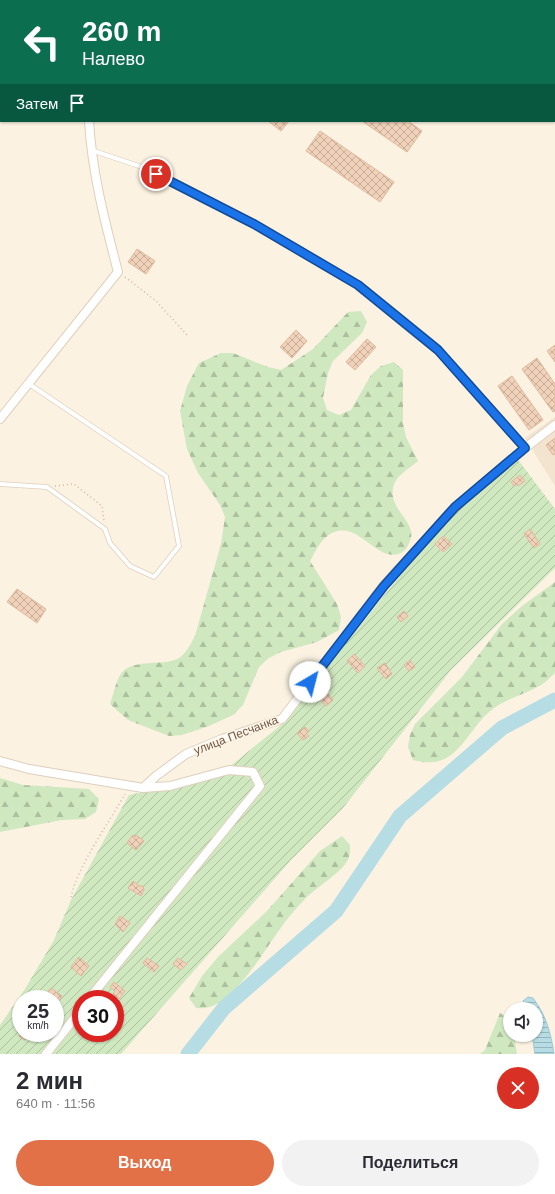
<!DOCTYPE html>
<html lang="ru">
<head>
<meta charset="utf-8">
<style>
	:root { --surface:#fff; --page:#f2f2f3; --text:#2b2b33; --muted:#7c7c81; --accent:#e37148 }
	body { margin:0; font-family:Helvetica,sans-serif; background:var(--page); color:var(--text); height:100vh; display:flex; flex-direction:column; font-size:15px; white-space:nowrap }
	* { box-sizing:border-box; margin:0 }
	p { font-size:13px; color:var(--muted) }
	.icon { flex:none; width:22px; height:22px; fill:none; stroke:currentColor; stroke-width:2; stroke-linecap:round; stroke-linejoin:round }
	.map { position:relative; height:1054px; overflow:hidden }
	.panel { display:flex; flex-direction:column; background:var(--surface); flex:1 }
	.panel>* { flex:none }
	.top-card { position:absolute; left:0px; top:0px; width:555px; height:122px; box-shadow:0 1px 3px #0004; background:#0b6e4f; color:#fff; overflow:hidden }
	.controls { position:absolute; left:503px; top:1002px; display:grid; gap:8px }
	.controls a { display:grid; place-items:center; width:40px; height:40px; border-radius:50%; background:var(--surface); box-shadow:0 1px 3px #0004; font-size:20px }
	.speed { position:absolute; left:12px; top:990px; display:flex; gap:8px; font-size:20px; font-weight:700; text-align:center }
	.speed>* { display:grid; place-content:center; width:52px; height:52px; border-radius:50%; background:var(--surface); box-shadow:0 1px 3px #0004; line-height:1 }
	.speed small { font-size:10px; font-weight:400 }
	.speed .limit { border:6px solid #d22; background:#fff; color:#111 }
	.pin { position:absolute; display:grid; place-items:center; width:34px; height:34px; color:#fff; margin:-17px; border:2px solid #fff; border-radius:50%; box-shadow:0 1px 4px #0007 }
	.me { position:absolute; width:44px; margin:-22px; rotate:37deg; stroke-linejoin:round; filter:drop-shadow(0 0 3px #0008) }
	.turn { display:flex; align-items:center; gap:14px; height:84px; padding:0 16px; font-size:18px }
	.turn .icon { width:52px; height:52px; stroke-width:2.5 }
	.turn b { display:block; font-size:28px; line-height:34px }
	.then { display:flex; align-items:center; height:38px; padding:0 16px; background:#0003; gap:8px; font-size:15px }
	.round { display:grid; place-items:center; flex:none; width:42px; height:42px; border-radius:21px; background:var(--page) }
	.headline { display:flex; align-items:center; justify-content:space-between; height:68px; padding:0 16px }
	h1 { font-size:24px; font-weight:700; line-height:30px }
	.primary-button { display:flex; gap:8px; margin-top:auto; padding:8px 16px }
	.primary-button a { flex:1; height:46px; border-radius:24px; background:var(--accent); color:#fff; font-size:16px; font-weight:700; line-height:46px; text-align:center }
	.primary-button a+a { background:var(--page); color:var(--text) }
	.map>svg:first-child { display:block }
</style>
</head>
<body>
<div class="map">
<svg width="555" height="1054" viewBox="0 0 555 1054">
	<defs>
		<pattern id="forest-firs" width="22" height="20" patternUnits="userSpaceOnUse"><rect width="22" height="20" fill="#cfe8c0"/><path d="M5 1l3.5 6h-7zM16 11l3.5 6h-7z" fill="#acbf9e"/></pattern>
		<pattern id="garden-furrows" width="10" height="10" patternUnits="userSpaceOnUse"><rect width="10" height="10" fill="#cfe8c0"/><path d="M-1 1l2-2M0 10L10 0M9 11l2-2" fill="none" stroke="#acbf9e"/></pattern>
		<pattern id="water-rules" width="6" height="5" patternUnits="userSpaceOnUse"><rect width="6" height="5" fill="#b6dce4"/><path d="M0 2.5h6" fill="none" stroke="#98b5bb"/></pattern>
		<pattern id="building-cross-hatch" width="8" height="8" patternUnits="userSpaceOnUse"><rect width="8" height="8" fill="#f0d1b9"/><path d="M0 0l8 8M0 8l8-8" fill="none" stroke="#c7ad98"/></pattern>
	</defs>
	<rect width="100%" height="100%" fill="#fbf2e1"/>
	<path fill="#f3e4d0" d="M555,417V486L525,438Z"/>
	<path fill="url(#forest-firs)" d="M361,311L367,322L362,333L333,361L328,373L323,398L327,410L339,415L351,410L371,375L381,366L394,362L403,370V423L406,437L418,461C411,467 399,474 395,482C383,509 421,522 409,543C408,546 406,549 404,551C378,570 356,510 325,538C319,543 314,554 310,561L337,604L341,617L339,630L317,642L281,652L269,658L259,667L243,705L233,715L209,726L182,735L169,736L128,720L110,704C113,695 115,685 119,677C130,656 161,668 179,658C186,654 191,643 195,636L221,544L225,517L220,505L198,473L187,449L180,411L187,386L199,363L221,353H233L268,367L281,370L313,349L348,312Z
		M555,582V673C550,677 546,682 541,685C526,694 508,698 494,708C465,729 459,773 413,760L408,747L410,735L415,724L462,677L502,624L522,606Z
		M0,778L23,785L89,789L99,799L96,812L85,819L62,820L0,832Z
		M342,836L350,845C350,849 350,854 349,857C345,871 315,888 305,899C276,927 260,966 231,993C219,1004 212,1009 196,1008L189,998L202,976L218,957L267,911L320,851Z
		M500,1013L510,1018V1035H514L517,1054H480L485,1050Z"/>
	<path fill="url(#garden-furrows)" fill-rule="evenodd" d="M516,457L555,509V568L451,670L343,808L291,860L121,1054H0V1025L25,989L54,940L71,900L129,795L218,776L281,725L418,553L471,496ZM21,999H55V1033H21ZM81,999H115V1033H81Z"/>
	<path fill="url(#water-rules)" stroke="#9dcbd6" d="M528,997L533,998C546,1015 551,1033 554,1054H535L532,1035H536V1009H524L523,1001Z"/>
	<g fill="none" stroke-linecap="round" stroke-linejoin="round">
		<path stroke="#b6dce4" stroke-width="15" d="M188,1054L224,1008L336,911L400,816L502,728L555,700"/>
	</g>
	<path fill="url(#building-cross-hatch)" stroke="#e2b89a" d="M331,0H374V1Z
		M268,121H289L281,131Z
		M362,121H408L422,131L407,152Z
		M320,131L394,182L380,202L306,151Z
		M137,249L155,261L146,274L128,262Z
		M296,330L307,341L292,358L280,347Z
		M367,339L376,347L355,370L346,362Z
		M555,345V362L547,351Z
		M537,358L555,384V411L553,412L522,369Z
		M512,376L543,420L529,430L498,386Z
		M555,438V454L553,455L546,445Z
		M520,475L525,481L518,486L517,484L514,486L511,482Z
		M530,529L540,544L534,548L524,534Z
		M443,536L452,544L443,552L435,544Z
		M17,589L46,609L37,623L7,602Z
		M404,611L408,616L401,622L397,617Z
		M354,654L365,666L358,673L347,661Z
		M410,660L415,667L409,671L404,665Z
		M385,663L392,674L386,679L377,668Z
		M323,687L333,700L326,706L315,693Z
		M305,727L309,731L306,733L309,736L303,740L297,733Z
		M133,835L135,837L136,835L144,841L136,850L127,843Z
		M133,881L139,886H143L144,890L141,896L128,888Z
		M120,916L130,923L123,932L115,924Z
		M79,957L89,966L81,976L71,967Z
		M147,958L159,966L154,972L143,963Z
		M178,958L187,964L181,970L173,964Z
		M114,982L125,991L119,999L113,994L115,991L110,987Z
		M51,988L62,996L56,1005L55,999H47L44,997Z
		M21,1033H32L33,1034L28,1040L26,1038L25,1040L19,1036Z"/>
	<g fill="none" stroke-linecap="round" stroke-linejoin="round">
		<g stroke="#dfcfbd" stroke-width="5.5">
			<path id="lane" d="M91,150L142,167L254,224L357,285L438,350L525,448
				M0,484L47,487L105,529L110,543L130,566L154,577L179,546L166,476L29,384"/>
		</g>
		<g stroke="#dfcfbd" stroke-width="10">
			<path id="street" d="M108,1L109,0
				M0,419L118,272C105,222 92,173 89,121
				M0,761L29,769L143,788L156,776L186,754L222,739L282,719L384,585L455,507L525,448L555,425
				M89,999L260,786L253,772L229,770L170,786L143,788
				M46,1054L81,1010"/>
		</g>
		<path stroke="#d5b59d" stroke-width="1.5" stroke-dasharray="1 3" stroke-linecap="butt" d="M125,277L156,301L188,336
			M55,486L74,484L102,506L104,521
			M71,897C77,867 110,821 125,794"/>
		<use href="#lane" stroke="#fff" stroke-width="4"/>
		<use href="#street" stroke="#fff" stroke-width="8"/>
	</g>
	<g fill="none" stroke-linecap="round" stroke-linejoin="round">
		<g stroke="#114b97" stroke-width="10">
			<path id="route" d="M156,174L254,224L358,285L438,350L525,448L455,507L384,586L310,682"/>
		</g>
		<use href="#route" stroke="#1a73e8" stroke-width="7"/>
	</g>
	<g text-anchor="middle" stroke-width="3" stroke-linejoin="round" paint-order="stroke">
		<g font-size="12" fill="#725949" stroke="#fff6e7">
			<text transform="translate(236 735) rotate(-21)" y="4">улица Песчанка</text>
		</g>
	</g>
</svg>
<div class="controls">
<a><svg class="icon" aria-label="sound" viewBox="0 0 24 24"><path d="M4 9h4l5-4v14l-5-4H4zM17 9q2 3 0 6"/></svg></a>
</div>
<div class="speed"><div>25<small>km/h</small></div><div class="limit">30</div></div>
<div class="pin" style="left:156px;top:174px;background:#d93025"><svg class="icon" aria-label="arrive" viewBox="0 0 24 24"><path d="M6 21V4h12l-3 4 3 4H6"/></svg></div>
<svg class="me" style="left:310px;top:682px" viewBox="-20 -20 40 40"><circle r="19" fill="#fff"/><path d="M0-13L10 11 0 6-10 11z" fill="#1a73e8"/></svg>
<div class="top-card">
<div class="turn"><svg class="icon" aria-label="left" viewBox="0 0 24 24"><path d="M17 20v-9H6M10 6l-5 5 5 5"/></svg><div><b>260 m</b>Налево</div></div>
<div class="then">Затем<svg class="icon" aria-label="arrive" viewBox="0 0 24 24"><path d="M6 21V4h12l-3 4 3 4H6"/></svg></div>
</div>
</div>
<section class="panel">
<div class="headline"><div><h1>2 мин</h1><p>640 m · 11:56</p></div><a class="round" style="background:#d93025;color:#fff"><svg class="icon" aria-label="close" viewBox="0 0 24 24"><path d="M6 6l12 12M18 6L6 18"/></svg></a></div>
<div class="primary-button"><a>Выход</a><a>Поделиться</a></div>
</section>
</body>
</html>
